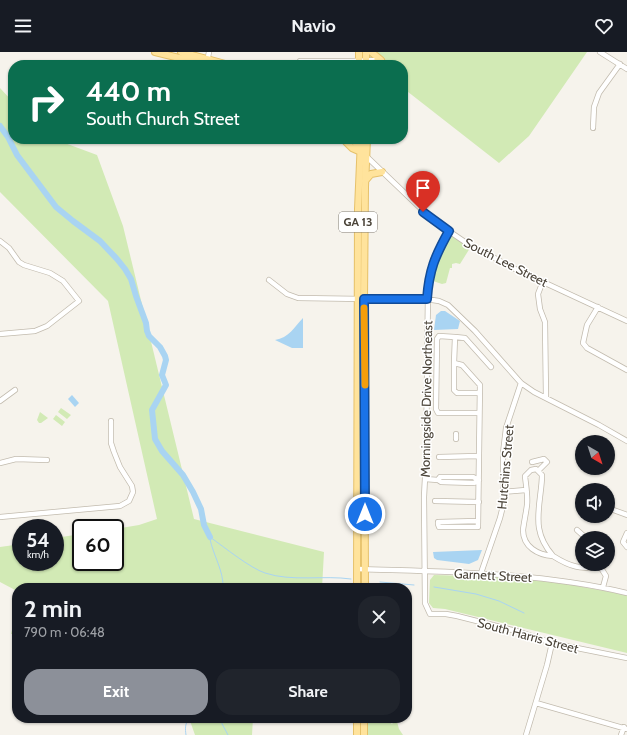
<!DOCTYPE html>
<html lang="en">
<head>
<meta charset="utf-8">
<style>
	:root { --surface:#171b24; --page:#20242c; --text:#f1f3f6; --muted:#9ea1a6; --accent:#8c9099 }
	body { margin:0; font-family:Cabin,sans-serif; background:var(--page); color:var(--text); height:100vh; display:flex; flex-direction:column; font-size:15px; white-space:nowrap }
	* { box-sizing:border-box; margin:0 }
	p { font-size:13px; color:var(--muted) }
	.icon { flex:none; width:22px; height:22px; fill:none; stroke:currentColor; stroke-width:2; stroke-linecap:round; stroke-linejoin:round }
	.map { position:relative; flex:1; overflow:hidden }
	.details { position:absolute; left:12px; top:531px; width:400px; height:140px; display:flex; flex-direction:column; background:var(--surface); border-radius:16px; box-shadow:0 1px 3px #0004 }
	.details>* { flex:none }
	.banner { position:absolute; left:8px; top:8px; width:400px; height:84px; border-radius:16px; box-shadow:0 1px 3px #0004; background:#0b6e4f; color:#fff; overflow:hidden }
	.needle { width:26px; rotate:141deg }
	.buttons { position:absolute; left:575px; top:383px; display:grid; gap:8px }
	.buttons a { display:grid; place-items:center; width:40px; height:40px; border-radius:50%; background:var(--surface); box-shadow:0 1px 3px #0004; font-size:20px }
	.speed { position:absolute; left:12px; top:467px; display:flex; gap:8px; font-size:20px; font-weight:700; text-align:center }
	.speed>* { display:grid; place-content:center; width:52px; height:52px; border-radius:50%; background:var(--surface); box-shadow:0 1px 3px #0004; line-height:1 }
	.speed small { font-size:10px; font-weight:400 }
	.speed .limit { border:2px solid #111; border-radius:6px; background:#fff; color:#111 }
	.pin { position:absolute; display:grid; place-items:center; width:34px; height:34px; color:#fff; margin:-41px -17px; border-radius:50% 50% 50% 0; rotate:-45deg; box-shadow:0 0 4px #0007 }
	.pin .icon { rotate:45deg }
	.me { position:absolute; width:44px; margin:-22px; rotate:0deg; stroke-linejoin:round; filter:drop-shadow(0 0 3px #0008) }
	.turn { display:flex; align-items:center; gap:14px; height:84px; padding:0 12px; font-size:18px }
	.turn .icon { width:52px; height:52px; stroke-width:2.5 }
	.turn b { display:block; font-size:28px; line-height:34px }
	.round { display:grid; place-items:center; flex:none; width:42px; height:42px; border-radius:16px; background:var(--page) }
	.head { display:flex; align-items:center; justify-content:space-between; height:68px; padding:0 12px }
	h1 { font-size:24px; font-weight:700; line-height:30px }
	.cta { display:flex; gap:8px; margin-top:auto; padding:8px 12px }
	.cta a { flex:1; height:46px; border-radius:16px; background:var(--accent); color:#fff; font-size:16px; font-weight:700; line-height:46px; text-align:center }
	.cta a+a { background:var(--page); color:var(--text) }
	header { display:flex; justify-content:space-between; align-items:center; height:52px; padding:0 12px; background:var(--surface); font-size:18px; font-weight:700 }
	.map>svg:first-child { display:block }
</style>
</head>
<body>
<header><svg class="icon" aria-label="menu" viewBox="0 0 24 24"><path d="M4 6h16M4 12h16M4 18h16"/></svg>Navio<svg class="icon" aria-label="heart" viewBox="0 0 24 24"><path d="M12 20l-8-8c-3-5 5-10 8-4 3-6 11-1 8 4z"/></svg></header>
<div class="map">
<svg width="627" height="683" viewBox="0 0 627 683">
	<rect width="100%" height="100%" fill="#f6f3ec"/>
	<path fill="#d2eab5" d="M365,0H587L529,84L499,111L403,36V13H373L365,7Z
		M0,36L13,50V87H54L97,103L123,174L194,467L324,500L322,536H17V539L0,530V495L21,492V510H55V486L81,482V510H115V477L139,473L157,467L108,249L0,140Z
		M453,184L469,194L470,196L460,212L456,211L452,212V216H450L446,231L442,232L433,229C431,215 442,198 449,186Z
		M61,356L71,363L67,367L58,360Z
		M40,360L48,366L41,371H39L37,368Z
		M56,363L65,370L62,374L53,367Z
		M360,380L363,389L361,478L360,468Z
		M434,523L533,526L627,543V601L445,557L433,556L429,551L430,528Z
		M17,558V581L11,582Z
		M189,666H253L252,683H195Z
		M367,666H386L392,672L396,666L399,677L403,683H367Z"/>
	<path fill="#a9d4f2" d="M441,259H445L460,269L458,277L434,278L436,263Z
		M303,266V296H292L275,288C289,286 294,275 303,266Z
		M72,343L79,351L75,355L68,347Z
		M482,498L478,508L469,512L437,508L434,506L433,500Z"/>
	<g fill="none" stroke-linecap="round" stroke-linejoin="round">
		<path stroke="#a9d4f2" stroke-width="1" d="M210,485C224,495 250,516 265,521C292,530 324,523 351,527
			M210,487C213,503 224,519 223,536
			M380,530L414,533
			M434,535L476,542L499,549L524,561
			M219,666L228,683
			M186,683C185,676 185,672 189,666"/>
		<path stroke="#a9d4f2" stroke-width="6" d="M0,74L8,85L17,103L56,155L73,169L100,189L117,207L125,217L131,227L136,244L146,271L147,279L149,284L160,295L165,304L166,308L162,323L166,333L152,358L155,387L162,399L183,423L193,440L201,457L204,473L210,485"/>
		<g stroke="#c2bbae" stroke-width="6">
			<path id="minor" d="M600,0L627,17
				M300,9H353L378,8
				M207,10L209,0
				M593,76L594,55L599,41L620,12
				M367,105L434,169L465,190L513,216L627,269
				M449,179C438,200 429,215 428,239L426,406L424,445L425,551L430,562H446L457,564L520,580L552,591L627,606
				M0,189L9,196L19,210L24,213L50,221L63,229L79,249L47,274L35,279L0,282
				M269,228L287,242L298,246L364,247L419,246L439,249L448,253L475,279L521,331L534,340L599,373L627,389
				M543,229L538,242L540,257L545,270L546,346
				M598,255L587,273L583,291L587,296L627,318
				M455,285L439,284L437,287L436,357L438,361H479
				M454,311V338L457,341H480
				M0,349L15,338
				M456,382V387
				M439,405L478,404
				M532,410L544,407L547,410L538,419
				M0,411L16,407L47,408
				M536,417L542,423C542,430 541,437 540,445C537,469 536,484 553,504C538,503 523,495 523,478C524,470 526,461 527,453C528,444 526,434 525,424L531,418Z
				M425,427L438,428L441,430L474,431L479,428L473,425H440L438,428
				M503,440L526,438
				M435,449L479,450
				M608,456L627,463
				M0,465L120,454L129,449L133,440L132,434L120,415L114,400L111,391V369
				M478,469L438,470V472L439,475H478C479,427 479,380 480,333L462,313L454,311L455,285L465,286L491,315
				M577,478L586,486
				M627,481L623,490L627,495
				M553,504C572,516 579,516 601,516
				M358,517C448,520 539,520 627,541
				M481,521L500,466L503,454V401L506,376L521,331
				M603,535L606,524L601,516L604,512
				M536,651L627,677
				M526,683L547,613L552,591
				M621,683L624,675"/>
		</g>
		<g stroke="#e6c16a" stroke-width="8">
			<path id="major" d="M155,0L208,13
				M181,0L229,13
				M359,0V13
				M366,0V13
				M371,0L381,8L376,10L372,13
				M343,87L352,96L361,100
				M353,87L360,98
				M365,129L371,122L382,120
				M357,536L358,157L361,87
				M365,536L364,247L365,135L367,87
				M364,666V683
				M357,683V666"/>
		</g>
		<use href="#minor" stroke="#fff" stroke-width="4.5"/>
		<use href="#major" stroke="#ffe39c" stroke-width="6"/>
	</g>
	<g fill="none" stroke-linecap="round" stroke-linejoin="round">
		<g stroke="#114b97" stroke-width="10">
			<path id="route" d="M365,462L364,247H427C429,218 435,204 449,179L423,160"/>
		</g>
		<use href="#route" stroke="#1a73e8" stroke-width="7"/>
		<path stroke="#f59e0b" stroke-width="7" d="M364,256L365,333"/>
	</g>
	<g text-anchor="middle" stroke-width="3" stroke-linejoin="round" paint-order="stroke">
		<rect fill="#fff" stroke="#817c74" stroke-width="1" x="339" y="160" width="38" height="20" rx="3"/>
		<g font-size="12" font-weight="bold" fill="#4b4439">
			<text x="358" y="174">GA 13</text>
		</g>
		<g font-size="13" fill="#4b4439" stroke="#fff">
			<text transform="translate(506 210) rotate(27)" y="5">South Lee Street</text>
			<text transform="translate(426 347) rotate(-89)" y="5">Morningside Drive Northeast</text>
			<text transform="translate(505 415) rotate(-85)" y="5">Hutchins Street</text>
			<text transform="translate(493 523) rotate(3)" y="5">Garnett Street</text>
			<text transform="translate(528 583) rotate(15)" y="5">South Harris Street</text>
		</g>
	</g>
</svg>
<div class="buttons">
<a><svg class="needle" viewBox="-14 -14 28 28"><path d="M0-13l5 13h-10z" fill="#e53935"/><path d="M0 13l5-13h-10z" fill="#9ea1a6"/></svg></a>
<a><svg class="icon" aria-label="sound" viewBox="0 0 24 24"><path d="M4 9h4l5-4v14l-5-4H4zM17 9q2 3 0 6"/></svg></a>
<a><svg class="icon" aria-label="layers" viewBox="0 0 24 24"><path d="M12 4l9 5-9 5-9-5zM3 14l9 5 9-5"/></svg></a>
</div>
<div class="speed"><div>54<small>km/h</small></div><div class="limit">60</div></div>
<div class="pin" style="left:423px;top:160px;background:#d93025"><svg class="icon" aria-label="arrive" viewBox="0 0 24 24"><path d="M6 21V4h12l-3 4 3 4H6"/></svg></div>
<svg class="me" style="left:365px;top:462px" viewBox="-20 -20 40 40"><circle r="17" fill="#1a73e8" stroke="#fff" stroke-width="3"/><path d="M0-11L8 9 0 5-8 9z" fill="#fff"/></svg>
<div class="banner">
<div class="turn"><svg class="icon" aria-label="right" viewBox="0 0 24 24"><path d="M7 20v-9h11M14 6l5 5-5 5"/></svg><div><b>440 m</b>South Church Street</div></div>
</div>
<section class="details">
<div class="head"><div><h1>2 min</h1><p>790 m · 06:48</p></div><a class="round"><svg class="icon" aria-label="close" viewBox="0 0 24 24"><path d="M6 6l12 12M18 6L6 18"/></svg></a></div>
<div class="cta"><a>Exit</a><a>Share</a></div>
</section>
</div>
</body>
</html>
